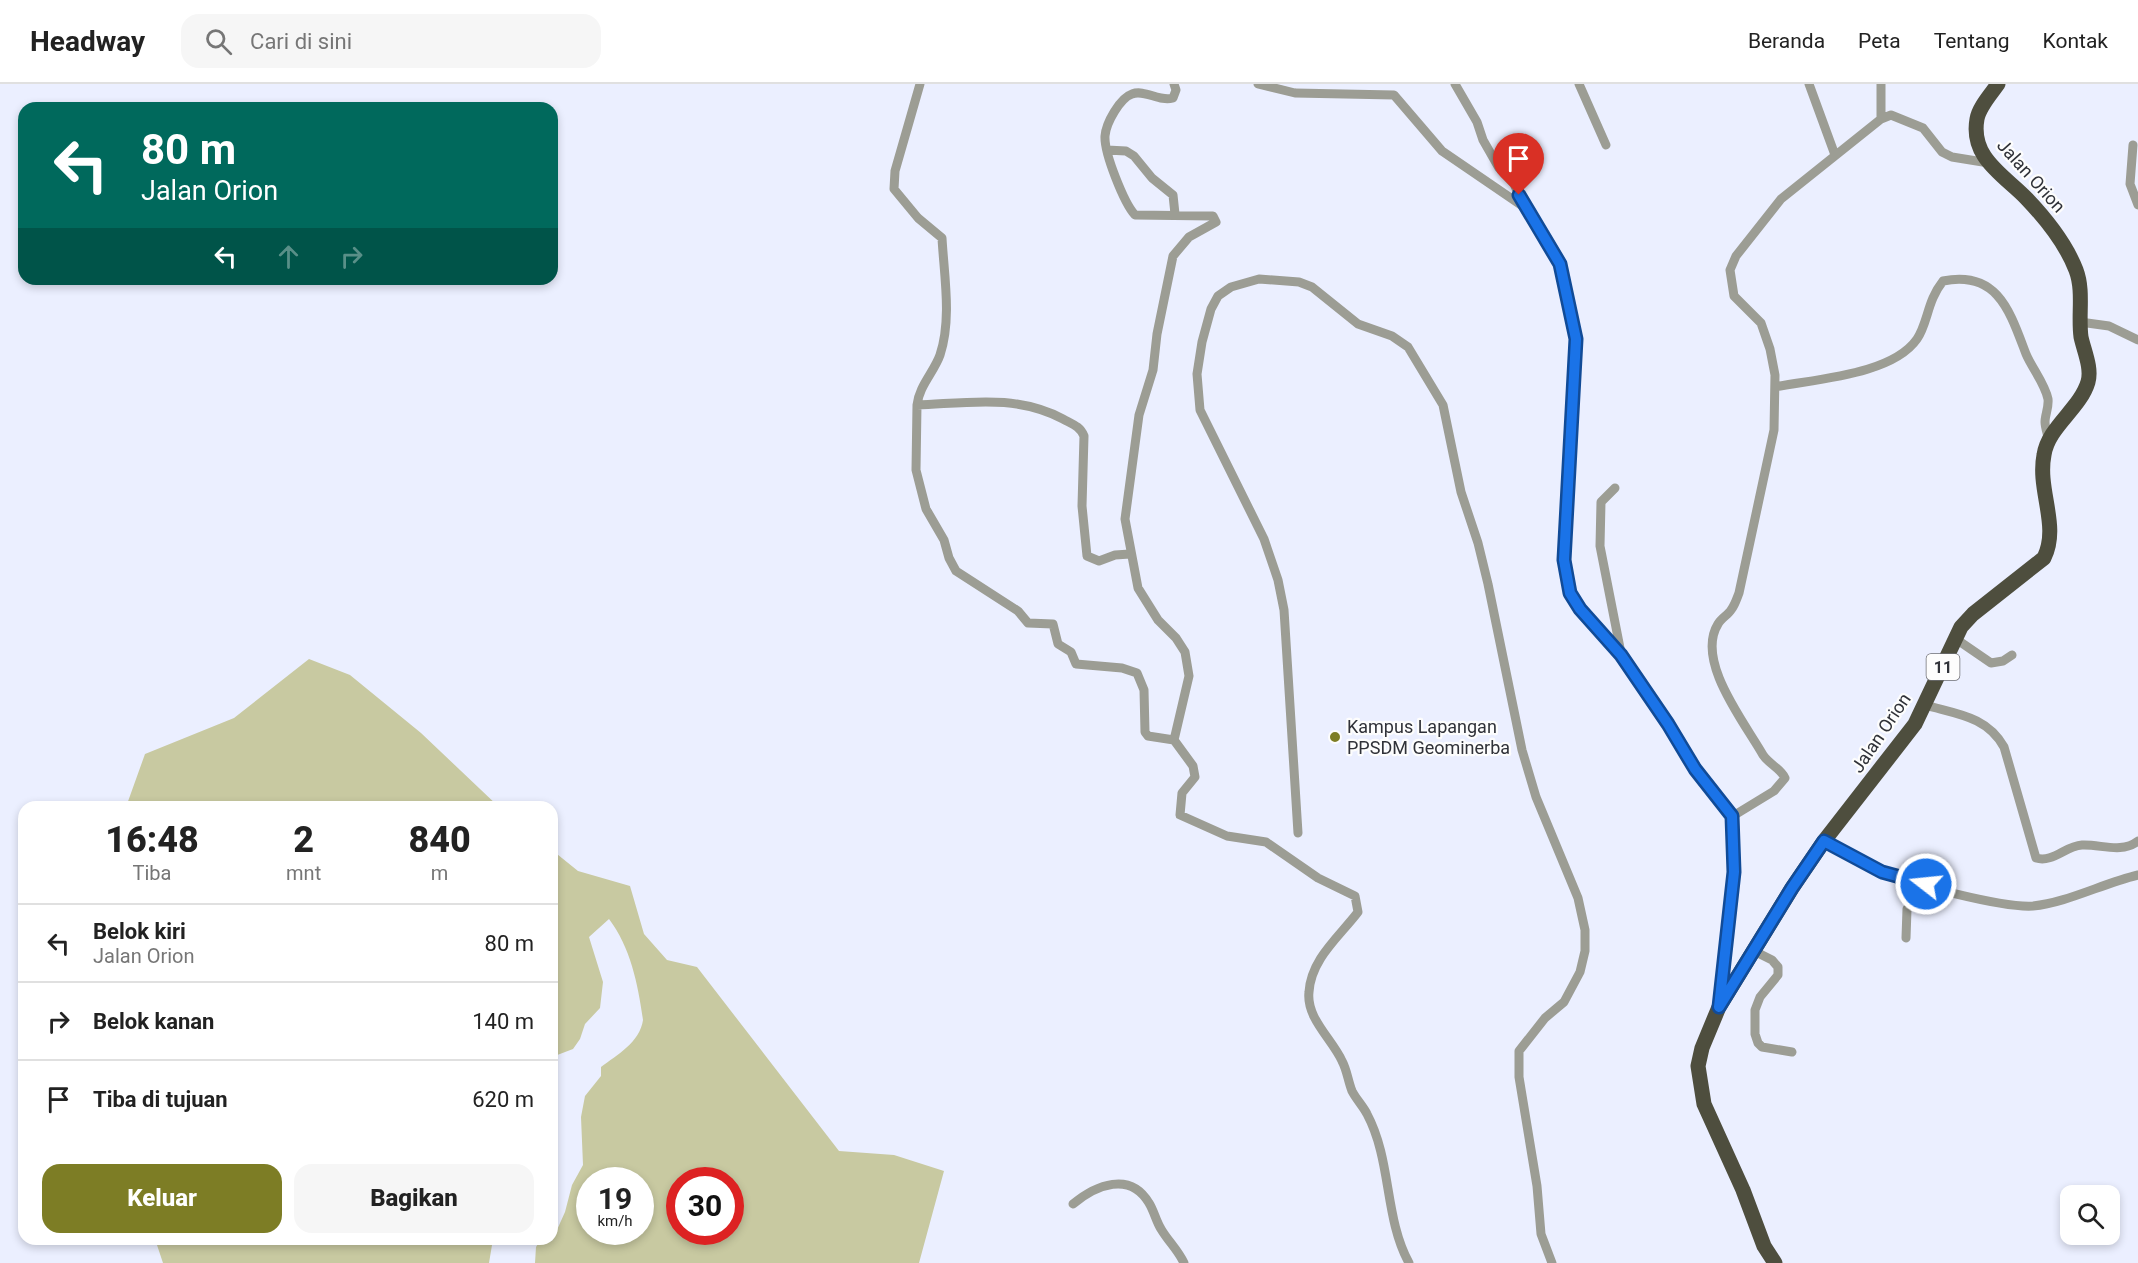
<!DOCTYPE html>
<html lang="id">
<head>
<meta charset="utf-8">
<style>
	:root { --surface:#fff; --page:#f6f6f6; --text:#222; --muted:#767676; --line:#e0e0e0; --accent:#7d7d25 }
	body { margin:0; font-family:Roboto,sans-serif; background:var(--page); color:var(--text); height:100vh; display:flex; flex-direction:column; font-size:22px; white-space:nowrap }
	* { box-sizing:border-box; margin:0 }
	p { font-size:20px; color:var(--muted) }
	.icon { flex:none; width:33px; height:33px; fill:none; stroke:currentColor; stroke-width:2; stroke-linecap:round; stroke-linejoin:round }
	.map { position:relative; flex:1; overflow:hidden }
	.drawer { position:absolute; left:18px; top:717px; width:540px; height:444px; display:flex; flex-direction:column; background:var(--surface); border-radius:18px; box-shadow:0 3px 9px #0003 }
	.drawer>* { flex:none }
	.guide { position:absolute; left:18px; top:18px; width:540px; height:183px; border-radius:18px; box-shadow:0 3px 9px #0003; background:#00695c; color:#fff; overflow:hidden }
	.fabs { position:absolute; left:2060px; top:1101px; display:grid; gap:12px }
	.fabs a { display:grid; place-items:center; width:60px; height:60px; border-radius:12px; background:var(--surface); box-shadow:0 3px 9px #0003; font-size:30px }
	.speed { position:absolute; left:576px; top:1083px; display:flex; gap:12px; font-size:30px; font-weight:700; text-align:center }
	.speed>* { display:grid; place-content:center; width:78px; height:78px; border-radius:50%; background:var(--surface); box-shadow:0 3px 9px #0003; line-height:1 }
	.speed small { font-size:15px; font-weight:400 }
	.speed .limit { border:9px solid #d22; background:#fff; color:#111 }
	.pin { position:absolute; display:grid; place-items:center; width:51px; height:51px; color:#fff; margin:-62px -26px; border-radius:50% 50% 50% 0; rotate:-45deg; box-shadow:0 0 6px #0007 }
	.pin .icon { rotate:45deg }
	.me { position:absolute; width:66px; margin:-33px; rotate:286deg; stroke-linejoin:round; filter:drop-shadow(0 0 4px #0008) }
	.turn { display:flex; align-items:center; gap:21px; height:126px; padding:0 24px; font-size:27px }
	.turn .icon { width:78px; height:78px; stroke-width:2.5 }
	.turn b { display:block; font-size:42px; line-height:51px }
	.lanes { display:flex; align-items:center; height:57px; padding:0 24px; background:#0003; justify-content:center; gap:30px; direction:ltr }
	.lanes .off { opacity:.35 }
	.eta { display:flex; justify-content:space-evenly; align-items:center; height:102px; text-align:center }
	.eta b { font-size:36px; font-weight:800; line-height:42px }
	.action { display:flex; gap:12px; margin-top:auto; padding:12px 24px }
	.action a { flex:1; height:69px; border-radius:18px; background:var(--accent); color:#fff; font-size:24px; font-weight:800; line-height:69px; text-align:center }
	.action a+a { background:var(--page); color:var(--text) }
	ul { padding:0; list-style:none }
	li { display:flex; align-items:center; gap:18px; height:78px; padding:0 24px; border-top:2px solid var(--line) }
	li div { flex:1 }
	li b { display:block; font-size:22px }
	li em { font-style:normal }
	header { display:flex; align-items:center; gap:36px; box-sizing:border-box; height:84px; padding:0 30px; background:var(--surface); border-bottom:2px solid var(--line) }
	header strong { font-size:28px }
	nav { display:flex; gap:33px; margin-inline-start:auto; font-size:21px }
	.search { width:420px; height:54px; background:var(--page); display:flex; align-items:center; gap:15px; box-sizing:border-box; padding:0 21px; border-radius:18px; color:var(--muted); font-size:22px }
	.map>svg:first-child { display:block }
</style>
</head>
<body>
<header>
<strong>Headway</strong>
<div class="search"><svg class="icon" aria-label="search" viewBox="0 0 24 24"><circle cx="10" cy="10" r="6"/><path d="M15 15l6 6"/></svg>Cari di sini</div>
<nav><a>Beranda</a><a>Peta</a><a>Tentang</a><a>Kontak</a></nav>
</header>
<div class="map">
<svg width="2138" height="1179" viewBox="0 0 2138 1179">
	<rect width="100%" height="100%" fill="#ebefff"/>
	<path fill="#c8c9a1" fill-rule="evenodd" d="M309,575L350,591L421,649L499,723H126L145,670L234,634Z
		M552,766L578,787L630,802L644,850L667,876L697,883L839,1067L894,1071L944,1087L919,1179H535L536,1163L539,1158L552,1157L565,1128L572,1101L583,1081L581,1033L585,1012L601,992V983C617,971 640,958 643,936C638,901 631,864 609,835L589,853L603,898L600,924L585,940L580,955L573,965L552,973ZM640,1096V1148H590V1096ZM680,1096H730V1148H680Z
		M155,1155H493L489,1179H163Z"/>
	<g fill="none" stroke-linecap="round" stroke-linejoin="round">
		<path stroke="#9c9d94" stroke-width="9" d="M920,0L895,87L894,105L918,134L942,154C944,191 952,235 940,271C934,288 919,302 917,321L916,386L926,425L944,456L949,474L956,487L1018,527L1028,539L1053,540L1058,560L1071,568L1076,580L1122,584L1137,589L1144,606L1145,648L1148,652L1174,656L1193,682L1195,693L1182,709L1180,731L1227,752L1266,758L1318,794L1355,812L1358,828C1339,853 1311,875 1309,908C1306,934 1332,955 1342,977C1347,986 1348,997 1352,1007C1356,1015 1363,1022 1367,1030C1392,1077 1384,1133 1409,1179
			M1258,0L1295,9L1394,11L1442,67L1524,123L1560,180L1576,255L1564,476L1570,509L1580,525L1621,571L1668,640L1695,685L1733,732L1734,788L1719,920
			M1455,0L1477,38L1483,56L1499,84L1514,100L1523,120
			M1579,0L1606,61
			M1809,0L1835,71
			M1881,35V0
			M2133,61L2130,100L2138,121
			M1107,66L1126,67L1134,72L1152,94L1173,111L1175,130
			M2080,238L2109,242L2138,256
			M1775,303C1815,295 1892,291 1917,255C1928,239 1927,217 1943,197C1998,186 2010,228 2026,270C2032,284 2045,300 2048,315C2049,323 2045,331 2045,338C2045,344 2048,351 2049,357
			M917,321C968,319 1016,310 1063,335C1072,340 1080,342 1084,352L1082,422L1087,472L1099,477L1115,471L1130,470
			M1615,404L1601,418L1600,462L1621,569
			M1956,555L1991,579L2003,577L2012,571
			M1925,621C1956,630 1987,632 2004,663L2036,774C2053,779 2065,762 2082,761C2101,760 2121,770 2138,757
			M1174,656L1189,592L1185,568L1176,554L1158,536L1138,504L1125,435L1139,331L1153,286L1157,250L1173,172L1189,153L1216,138L1213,132L1135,131C1124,119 1104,69 1105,52C1106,39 1120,14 1132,10C1145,5 1159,18 1173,14L1176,6L1174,0
			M1733,732L1774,707L1785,694C1781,685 1769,680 1763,671C1745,639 1695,577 1718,540C1721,534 1728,531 1731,526C1735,521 1737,514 1739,509L1774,346L1775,291L1770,265L1761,239L1734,212L1730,186L1736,172L1781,115L1881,35L1891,31L1923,44L1942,68L1952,73L1989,79
			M1298,749L1284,526L1278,496L1264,455L1200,326L1197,290L1202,258L1211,225L1218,212L1231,203L1259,195L1299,198L1312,203L1358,240L1392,252L1408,263L1443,321L1461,408L1478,459L1488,500L1522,666L1536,713L1578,814L1585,846V867L1580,888L1564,918L1545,934L1519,967V993L1537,1102L1541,1150L1552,1179
			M1824,757C1843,767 1862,779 1881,787C1910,800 2003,824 2033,822C2066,819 2104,799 2138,791
			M1906,854L1907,825L1926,800
			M1754,867L1772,876L1778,883V891L1760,913L1755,926V950L1758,959L1762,963L1792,968
			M1073,1120C1096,1101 1130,1087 1149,1119C1154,1127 1156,1137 1161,1145C1168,1157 1178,1166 1184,1179"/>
		<path stroke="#4e4e3e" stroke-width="15" d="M1775,1179L1764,1162L1743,1106L1704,1020L1698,982L1702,964L1719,923L1792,804L1824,757L1915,640L1961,543L1973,530L2044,474C2060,442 2037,406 2044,371C2048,343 2080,325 2088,298C2092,284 2084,267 2081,253C2078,231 2084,207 2076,186C2066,160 2046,135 2027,115C2004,91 1970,74 1977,35C1979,23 1991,10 1998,0"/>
	</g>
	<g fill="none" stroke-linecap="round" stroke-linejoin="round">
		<g stroke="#114b97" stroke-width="15">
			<path id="route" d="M1519,111L1560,180L1576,255L1564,476L1570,509L1580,525L1621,571L1668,640L1695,685L1732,732L1734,788L1719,923L1792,804L1824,757L1882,788L1926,800"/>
		</g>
		<use href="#route" stroke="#1a73e8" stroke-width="10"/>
	</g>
	<circle fill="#7d7d25" stroke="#fdfdfd" stroke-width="2" cx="1335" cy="653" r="6"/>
	<g text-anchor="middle" stroke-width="4.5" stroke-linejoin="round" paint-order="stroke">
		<rect fill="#fdfdfd" stroke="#6e6f74" stroke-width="1.5" x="1926.5" y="570" width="33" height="26" rx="4.5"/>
		<g font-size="16" font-weight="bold" fill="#303239">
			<text x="1943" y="589">11</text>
		</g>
		<g font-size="18" fill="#303239" stroke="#fdfdfd">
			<text transform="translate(2031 92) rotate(48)" y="6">Jalan Orion</text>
			<text transform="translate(1881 649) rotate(-56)" y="6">Jalan Orion</text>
		</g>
		<g font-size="18" fill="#303239" stroke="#fdfdfd" text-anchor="start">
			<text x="1347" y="649">Kampus Lapangan<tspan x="1347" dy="21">PPSDM Geominerba</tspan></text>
		</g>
	</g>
</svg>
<div class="fabs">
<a><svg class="icon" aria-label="search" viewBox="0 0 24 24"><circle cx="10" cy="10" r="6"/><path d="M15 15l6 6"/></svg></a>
</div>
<div class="speed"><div>19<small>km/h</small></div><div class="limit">30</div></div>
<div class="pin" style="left:1519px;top:111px;background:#d93025"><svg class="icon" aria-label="arrive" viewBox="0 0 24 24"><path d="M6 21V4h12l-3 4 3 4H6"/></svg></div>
<svg class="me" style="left:1926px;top:800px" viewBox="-20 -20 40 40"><circle r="17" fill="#1a73e8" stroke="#fff" stroke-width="3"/><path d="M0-11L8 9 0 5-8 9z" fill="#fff"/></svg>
<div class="guide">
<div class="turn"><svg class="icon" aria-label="left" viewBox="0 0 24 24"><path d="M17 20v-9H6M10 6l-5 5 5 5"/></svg><div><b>80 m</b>Jalan Orion</div></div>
<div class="lanes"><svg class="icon" aria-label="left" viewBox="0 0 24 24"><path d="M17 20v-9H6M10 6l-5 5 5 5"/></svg><svg class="icon off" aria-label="ahead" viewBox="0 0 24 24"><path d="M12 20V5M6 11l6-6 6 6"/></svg><svg class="icon off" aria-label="right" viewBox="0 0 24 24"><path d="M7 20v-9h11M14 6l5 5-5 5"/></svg></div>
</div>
<section class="drawer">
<div class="eta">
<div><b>16:48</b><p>Tiba</p></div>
<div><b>2</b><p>mnt</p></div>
<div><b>840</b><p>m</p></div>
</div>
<ul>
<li><svg class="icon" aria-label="left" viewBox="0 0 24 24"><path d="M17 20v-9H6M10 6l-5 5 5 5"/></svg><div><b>Belok kiri</b><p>Jalan Orion</p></div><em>80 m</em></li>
<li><svg class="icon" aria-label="right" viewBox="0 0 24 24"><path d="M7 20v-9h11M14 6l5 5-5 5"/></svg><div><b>Belok kanan</b></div><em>140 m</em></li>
<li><svg class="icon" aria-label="arrive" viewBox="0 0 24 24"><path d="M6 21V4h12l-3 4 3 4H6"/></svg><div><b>Tiba di tujuan</b></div><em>620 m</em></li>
</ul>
<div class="action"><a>Keluar</a><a>Bagikan</a></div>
</section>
</div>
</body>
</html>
